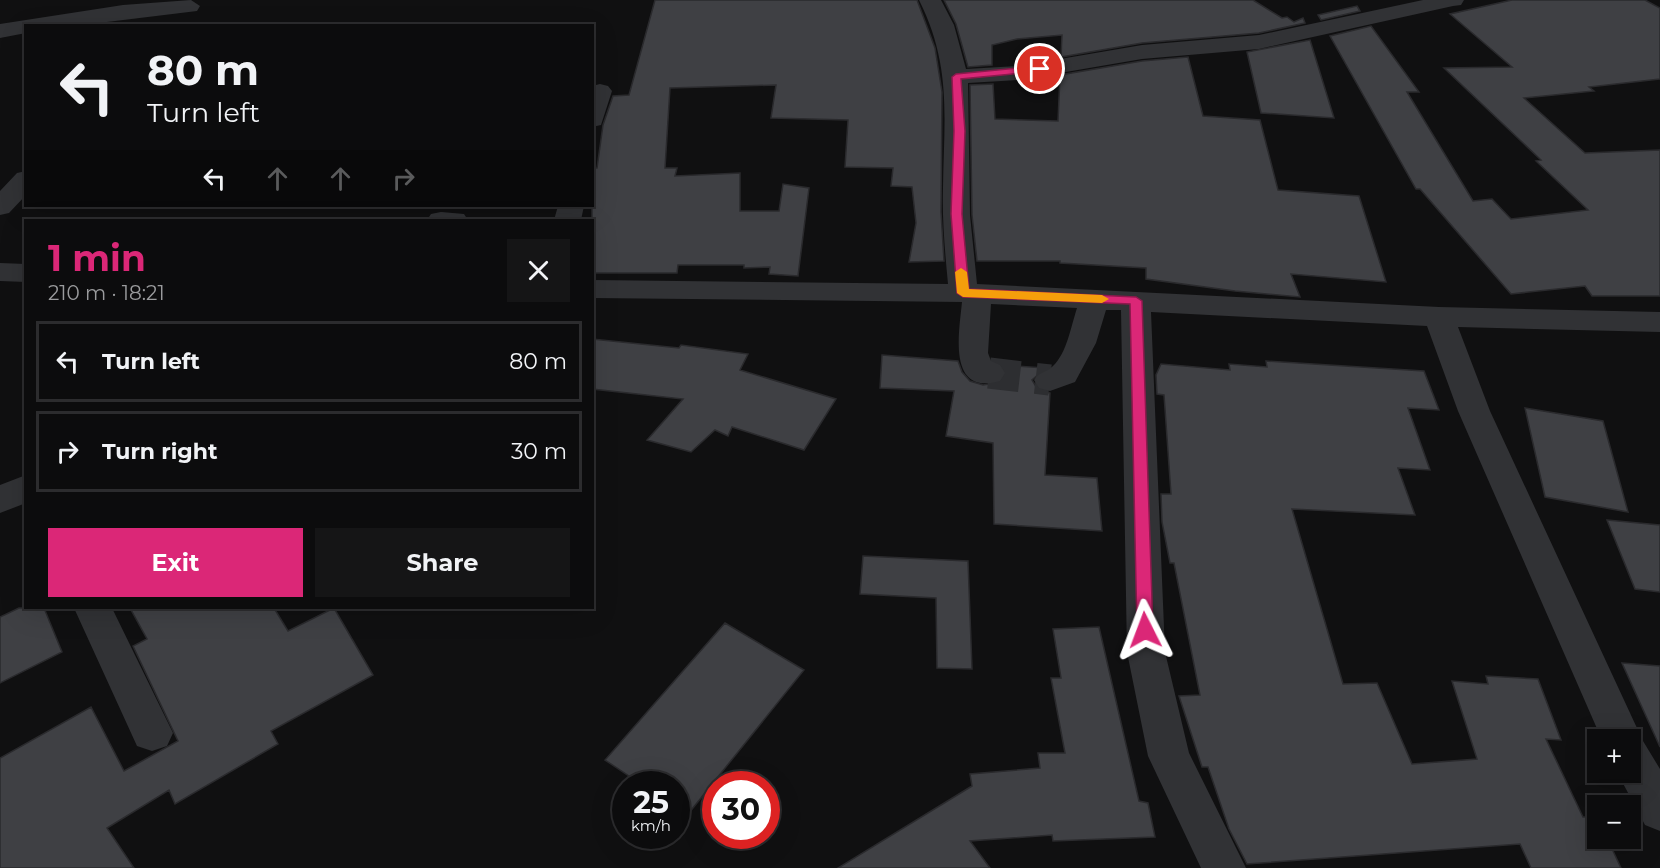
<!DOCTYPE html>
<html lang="en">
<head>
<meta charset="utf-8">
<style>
	:root { --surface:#0c0c0d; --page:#151516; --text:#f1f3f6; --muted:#9a9b9d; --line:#2c2c2e; --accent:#db2777 }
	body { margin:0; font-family:Montserrat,sans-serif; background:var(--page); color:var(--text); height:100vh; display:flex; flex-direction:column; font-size:22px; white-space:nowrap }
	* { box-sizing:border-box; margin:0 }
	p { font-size:20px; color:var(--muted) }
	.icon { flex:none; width:33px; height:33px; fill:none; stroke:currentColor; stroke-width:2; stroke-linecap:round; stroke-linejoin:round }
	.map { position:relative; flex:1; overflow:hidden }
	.panel { position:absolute; left:24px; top:219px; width:570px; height:390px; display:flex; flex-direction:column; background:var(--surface); border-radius:0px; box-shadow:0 6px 24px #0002,0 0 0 2px var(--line) }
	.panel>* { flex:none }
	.hud { position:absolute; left:24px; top:24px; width:570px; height:183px; border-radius:0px; box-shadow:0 6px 24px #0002,0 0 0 2px var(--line); background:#0c0c0d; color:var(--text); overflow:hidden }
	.fabs { position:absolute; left:1587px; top:729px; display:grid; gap:12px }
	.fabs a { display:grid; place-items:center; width:54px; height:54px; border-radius:0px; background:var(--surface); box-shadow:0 6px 24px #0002,0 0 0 2px var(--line); font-size:30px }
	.speed { position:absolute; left:612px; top:771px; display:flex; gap:12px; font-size:30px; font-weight:700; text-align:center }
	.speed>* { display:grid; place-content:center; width:78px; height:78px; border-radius:50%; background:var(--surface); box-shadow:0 6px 24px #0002,0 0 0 2px var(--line); line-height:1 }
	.speed small { font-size:15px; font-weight:400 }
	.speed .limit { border:9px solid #d22; background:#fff; color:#111 }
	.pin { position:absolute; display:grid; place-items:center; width:51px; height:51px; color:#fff; margin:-26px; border:3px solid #fff; border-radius:50%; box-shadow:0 2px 6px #0007 }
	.me { position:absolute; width:66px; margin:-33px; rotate:357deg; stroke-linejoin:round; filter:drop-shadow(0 0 4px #0008) }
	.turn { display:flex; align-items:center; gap:21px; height:126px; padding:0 24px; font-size:27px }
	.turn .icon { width:78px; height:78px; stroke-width:2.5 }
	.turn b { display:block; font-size:42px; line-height:51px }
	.lanes { display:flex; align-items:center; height:57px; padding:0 24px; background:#0003; justify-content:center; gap:30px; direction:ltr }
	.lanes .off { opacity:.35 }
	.round { display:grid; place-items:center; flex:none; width:63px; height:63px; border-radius:0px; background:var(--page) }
	.summary { display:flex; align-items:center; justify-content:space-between; height:102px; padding:0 24px }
	h1 { font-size:36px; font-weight:700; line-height:45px; color:var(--accent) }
	.action { display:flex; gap:12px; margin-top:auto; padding:12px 24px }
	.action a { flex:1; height:69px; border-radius:0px; background:var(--accent); color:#fff; font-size:24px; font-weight:700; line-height:69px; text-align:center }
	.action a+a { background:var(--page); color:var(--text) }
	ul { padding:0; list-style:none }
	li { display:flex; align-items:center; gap:18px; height:81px; margin:0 12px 9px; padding:0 12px; border:3px solid var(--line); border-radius:0px }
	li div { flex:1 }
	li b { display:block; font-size:22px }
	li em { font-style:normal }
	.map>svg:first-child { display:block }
</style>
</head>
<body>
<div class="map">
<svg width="1660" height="868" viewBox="0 0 1660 868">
	<rect width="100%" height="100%" fill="#101011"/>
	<path fill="#3f4044" stroke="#2a2a2d" stroke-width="1.5" d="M655,0H917L935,48L942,92L941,212L944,261L909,262L916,223L912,187L891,186L893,168L845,167L848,120L771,118L776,85L670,88L665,168H677L675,176L740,173V211H779L783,184L809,188L798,276L769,274L770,267L744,268V265H678L677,273H592V168H597L603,125L613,96L629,95Z
		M944,0H1253L1282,18L1287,17L1294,22L1303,18L1305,23L1259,33L1142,43L1061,57L1062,35L1017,39L992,45V65L968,67L956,24Z
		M1512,0H1645L1660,8V79L1589,87L1594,91L1524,98L1585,153L1660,150V296H1592L1585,286L1511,294L1420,189H1416L1330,36L1371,26L1419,92H1407L1473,201L1492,199L1511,219L1588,210L1536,161L1541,160L1444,68L1512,67L1450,14Z
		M1357,6L1360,11L1321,20L1318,15Z
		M1310,40L1334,118L1261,113L1247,52Z
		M1188,57L1203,116L1260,120L1278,190L1359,196L1386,282L1291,274L1300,297L1235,291L1146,279V268L1060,263V261H977L972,215L970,85L993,84L995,119L1058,121L1060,75L1142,61Z
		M592,339L679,348L681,345L748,354L740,370L836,399L804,450L732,427L728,436L715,430L691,452L647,440L683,399L592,389Z
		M882,355L958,361L962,372L970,381L983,385L1002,382L1007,374L1002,365L1046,368L1032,380L1038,390L1050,393L1045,475L1097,478L1102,531L994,524L993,443L946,436L954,391L880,388Z
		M1266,361L1424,371L1439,410L1408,408L1430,470L1398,468L1415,515L1292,509L1343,684L1377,683L1412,764L1477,759L1452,681L1488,684L1486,676L1538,679L1561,740L1546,739L1583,817H1597L1598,838H1607L1621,868H1531L1520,844L1247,864L1229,829L1208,767H1202L1179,696L1200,695L1174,563H1170L1162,522L1161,494H1171L1164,395L1157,394L1156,375L1161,364L1230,370L1229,364L1267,367Z
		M1525,408L1603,421L1628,512L1545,497Z
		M1607,520L1660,525V592L1635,589Z
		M863,556L968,561L972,669L937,668L936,598L860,594Z
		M19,608H44L62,652L0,683V617Z
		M130,608H274L288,631L334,608L373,675L271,731L278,744L175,804L169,790L107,828L134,868H0V758L91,707L124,771L178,741L133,646L147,639Z
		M725,623L804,670L676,829V784H641L605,760Z
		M1099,627L1139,801L1148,803L1155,837L1053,841L1052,835L970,841L990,868H838L972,786L970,774L1040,768L1038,753H1065L1051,678H1061L1053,629Z
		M1622,663L1660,666V747Z"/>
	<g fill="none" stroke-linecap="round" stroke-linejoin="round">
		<path stroke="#2d2e31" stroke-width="31" stroke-dasharray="31 16" stroke-linecap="butt" d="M989,373L1050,380"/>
		<path fill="#313235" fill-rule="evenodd" d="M191,0L200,6L197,11L74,26H26V33L0,38V24L123,5Z
			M919,0H941L954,25L966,69L1019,66L1142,45L1259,35L1423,0H1464L1461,5L1453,6L1259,49L1142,59L1019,80L968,83L970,215L977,284L1439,307L1660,312V332L1458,327L1490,411L1643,741L1660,769V831L1645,825L1617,772H1630V740H1602L1458,411L1427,326L1151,312L1165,652L1189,753L1246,868H1201L1148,756L1127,652L1121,310H1106L1096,343L1075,382L1050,391L1039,388L1034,380C1040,371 1046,373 1053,366C1067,353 1071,326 1077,308L991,304L988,353L991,361L1000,365L1005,373L1000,381C947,396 959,333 962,302L592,298V280L948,284C945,252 942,220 943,188C944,117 952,66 919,0Z
			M600,84L608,86L612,91L601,125L592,127V86Z
			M26,171V195L9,213L0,215V191L17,173Z
			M558,206H584L581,220H554Z
			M441,212L464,214L468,220H427L431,214Z
			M0,263L26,264V282L0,281Z
			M26,475V503L0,513V485Z
			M74,608H112L173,733L167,746L152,751L137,746Z"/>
	</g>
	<path fill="#db2777" stroke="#8e194d" stroke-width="1.5" d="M1040,66L1044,69L1043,71L961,79L965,131L962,214L969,289L1136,297L1142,301L1153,630L1151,635H1140L1137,630L1130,304L963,297L957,293L951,214L954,131L952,77L956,74Z"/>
	<path fill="#f59e0b" d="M961,268L967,272L969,289L1102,295L1109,299L1102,303L963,297L957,293L955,272Z"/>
</svg>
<div class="fabs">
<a>+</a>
<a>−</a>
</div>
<div class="speed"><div>25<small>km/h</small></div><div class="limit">30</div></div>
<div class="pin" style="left:1040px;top:69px;background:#d93025"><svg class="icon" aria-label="arrive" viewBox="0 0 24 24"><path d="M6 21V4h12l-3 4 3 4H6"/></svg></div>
<svg class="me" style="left:1145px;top:630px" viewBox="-20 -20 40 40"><path d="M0-17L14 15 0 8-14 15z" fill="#db2777" stroke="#fff" stroke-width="4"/></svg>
<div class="hud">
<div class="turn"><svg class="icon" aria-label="left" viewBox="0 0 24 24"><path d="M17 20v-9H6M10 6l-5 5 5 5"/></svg><div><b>80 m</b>Turn left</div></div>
<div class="lanes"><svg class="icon" aria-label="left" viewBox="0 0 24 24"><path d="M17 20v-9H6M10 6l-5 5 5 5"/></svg><svg class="icon off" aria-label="ahead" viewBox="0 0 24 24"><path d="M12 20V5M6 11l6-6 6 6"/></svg><svg class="icon off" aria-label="ahead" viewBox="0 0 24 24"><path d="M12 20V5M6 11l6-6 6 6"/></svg><svg class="icon off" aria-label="right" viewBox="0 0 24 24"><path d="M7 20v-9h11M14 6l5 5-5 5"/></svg></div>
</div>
<section class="panel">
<div class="summary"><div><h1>1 min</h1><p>210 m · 18:21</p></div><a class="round"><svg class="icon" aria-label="close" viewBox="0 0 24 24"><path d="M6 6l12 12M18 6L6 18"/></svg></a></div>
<ul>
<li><svg class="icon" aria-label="left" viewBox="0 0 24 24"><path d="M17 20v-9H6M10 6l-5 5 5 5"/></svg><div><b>Turn left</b></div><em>80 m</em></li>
<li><svg class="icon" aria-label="right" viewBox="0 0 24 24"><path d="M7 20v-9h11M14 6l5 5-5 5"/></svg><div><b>Turn right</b></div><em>30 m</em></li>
</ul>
<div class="action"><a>Exit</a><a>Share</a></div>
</section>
</div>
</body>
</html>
